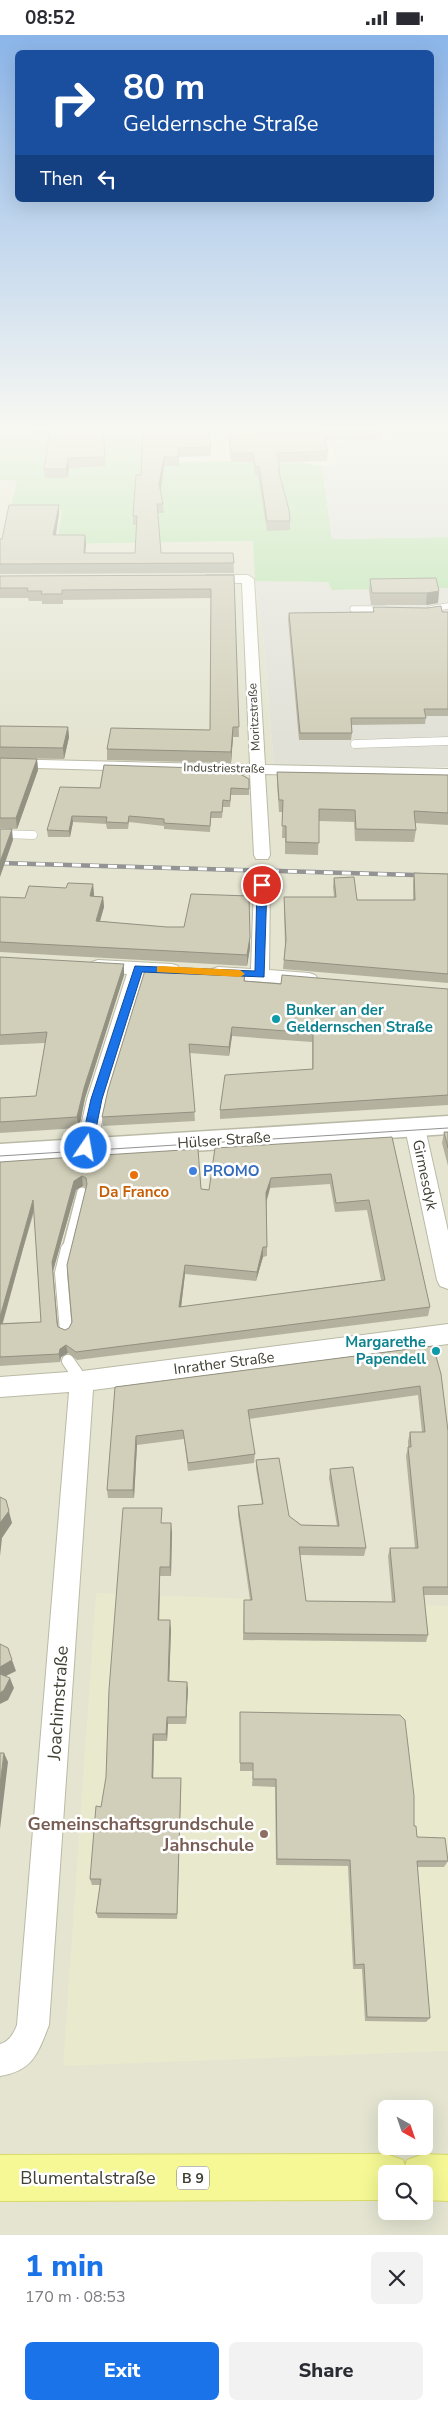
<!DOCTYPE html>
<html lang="en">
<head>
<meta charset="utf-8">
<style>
	:root { --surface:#fff; --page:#f2f2f3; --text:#2b2b33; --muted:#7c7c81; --accent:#1a73e8 }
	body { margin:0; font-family:"Nunito Sans",sans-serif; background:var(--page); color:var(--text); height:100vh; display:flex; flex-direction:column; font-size:19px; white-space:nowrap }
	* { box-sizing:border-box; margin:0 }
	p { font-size:16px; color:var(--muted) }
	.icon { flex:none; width:28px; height:28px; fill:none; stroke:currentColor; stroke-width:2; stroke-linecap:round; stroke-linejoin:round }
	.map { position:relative; height:2200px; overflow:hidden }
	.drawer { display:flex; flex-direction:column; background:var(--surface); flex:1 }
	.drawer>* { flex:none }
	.banner { position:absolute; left:15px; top:15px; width:419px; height:152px; border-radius:8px; box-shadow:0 5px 20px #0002; background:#1a4fa0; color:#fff; overflow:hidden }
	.needle { width:32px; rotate:140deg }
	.buttons { position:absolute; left:378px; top:2065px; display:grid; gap:10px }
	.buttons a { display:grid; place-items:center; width:55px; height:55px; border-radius:8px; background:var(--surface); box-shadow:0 5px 20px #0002; font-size:25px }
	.pin { position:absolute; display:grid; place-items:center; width:42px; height:42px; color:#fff; margin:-21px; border:2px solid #fff; border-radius:50%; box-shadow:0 1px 5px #0007 }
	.me { position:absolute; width:55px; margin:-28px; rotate:12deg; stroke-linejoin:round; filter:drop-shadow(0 0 4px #0008) }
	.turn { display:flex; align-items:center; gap:18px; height:105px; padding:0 25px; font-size:22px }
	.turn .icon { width:65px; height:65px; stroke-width:2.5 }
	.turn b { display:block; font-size:35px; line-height:42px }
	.then { display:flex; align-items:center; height:48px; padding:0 25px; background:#0003; gap:10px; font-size:19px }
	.round { display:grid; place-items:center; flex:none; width:52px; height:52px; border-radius:8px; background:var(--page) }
	.summary { display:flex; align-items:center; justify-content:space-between; height:85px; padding:0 25px }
	h1 { font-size:30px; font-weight:800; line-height:38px; color:var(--accent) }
	.cta { display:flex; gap:10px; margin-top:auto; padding:10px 25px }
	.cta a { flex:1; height:58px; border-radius:8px; background:var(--accent); color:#fff; font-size:20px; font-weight:800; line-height:58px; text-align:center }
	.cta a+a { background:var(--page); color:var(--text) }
	.status { display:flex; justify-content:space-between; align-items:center; height:35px; padding:0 25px; background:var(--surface); direction:ltr }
	.status svg { height:14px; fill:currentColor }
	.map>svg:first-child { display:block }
</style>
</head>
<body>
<div class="status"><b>08:52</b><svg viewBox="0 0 49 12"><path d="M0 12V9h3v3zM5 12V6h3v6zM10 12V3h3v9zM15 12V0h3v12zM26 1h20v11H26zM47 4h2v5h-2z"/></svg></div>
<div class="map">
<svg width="448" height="2200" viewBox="0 0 448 2200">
	<rect width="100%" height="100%" fill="#f0f0e3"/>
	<path fill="#e4e4d1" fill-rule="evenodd" d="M0,445H18L11,473L62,475L58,509L254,506L255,547L264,609L274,732L448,741V2200H0ZM386,2074H424V2111H386ZM386,2139H424V2176H386Z"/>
	<path fill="#e2e1d8" d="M255,546L328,547L332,555L448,553V732H274L264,609Z"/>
	<path fill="#e8e9cd" d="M96,1558L448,1571V2016L63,2031Z"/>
	<path fill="#bae3ad" d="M0,394H158L163,427L288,425L322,431L332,504L448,502V553L332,555L328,547L255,546L253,506L57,509L62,475L11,473L17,445H0Z"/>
	<path fill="#e1e0db" d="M383,394H443L448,400V502L332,504L322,431L337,429L331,407L387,405Z"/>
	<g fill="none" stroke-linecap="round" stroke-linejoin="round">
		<g stroke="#bbbaa6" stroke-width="7">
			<path id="service-far3" d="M218,394L219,404
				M353,574H385
				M430,574L448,571"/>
		</g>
		<g stroke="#bbbaa6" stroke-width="9">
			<path id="service-far2" d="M355,709L448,706
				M0,799L33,800"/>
		</g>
		<g stroke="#bbbaa6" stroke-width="12">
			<path id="service-far1" d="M67,1215L82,1157"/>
		</g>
		<g stroke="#bbbaa6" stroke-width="14">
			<path id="service" d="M66,1296L61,1238L67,1214
				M68,1326L82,1346"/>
		</g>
		<g stroke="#bbbaa6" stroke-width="2">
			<path id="minor" d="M207,540H248L254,544L265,730L448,734V744L265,739L270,820L268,824H256L254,820L250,739L0,732V724L250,730L242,548L203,547L201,544Z
				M262,845L268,846L270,850L269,935L309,938L315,940L318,944L315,948L309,950L218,944L212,942L209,938L212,934L218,932L251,934L254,850L256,846Z
				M98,925L172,929L178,931L181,935L178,939L172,941L145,939L107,1064L96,1113L93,1118L86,1121L79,1118L76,1113L87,1064L127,939L92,935L89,931L92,927Z
				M415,1086L422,1088L425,1093L448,1196V1254L440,1251L437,1245L405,1093L408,1088Z
				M448,1289V1309L93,1355L49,1990C38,2018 33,2036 0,2041V2009C9,2007 14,1998 17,1990L69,1357L0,1362V1342L82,1336Z"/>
		</g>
		<g stroke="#bbbaa6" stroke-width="3">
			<path id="tertiary" d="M448,1081V1099L0,1129V1109Z"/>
		</g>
		<g stroke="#d9db66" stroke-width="2">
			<path id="primary" d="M386,2119L403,2125L405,2131L407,2125L424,2119L448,2120V2166L424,2165V2139H386V2165L0,2166V2120Z"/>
		</g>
		<use href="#service-far3" stroke="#fff" stroke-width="5.5"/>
		<use href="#service-far2" stroke="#fff" stroke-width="8"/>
		<use href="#service-far1" stroke="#fff" stroke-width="9"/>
		<use href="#service" stroke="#fff" stroke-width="12"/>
		<use href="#minor" fill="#fff" fill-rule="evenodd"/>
		<use href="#tertiary" fill="#fff" fill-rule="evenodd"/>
		<use href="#primary" fill="#f5f894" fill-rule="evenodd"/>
		<path stroke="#939393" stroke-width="1" d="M0,1121L448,1093"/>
		<g stroke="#939393" stroke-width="4.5">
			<path id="rail" d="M0,828L448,841"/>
		</g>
		<use href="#rail" stroke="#fff" stroke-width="3" stroke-dasharray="9" stroke-linecap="butt"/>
	</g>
	<path fill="#b4b29f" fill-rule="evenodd" d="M32,394H103L106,431L69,433L67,443H45L44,434L49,398L33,399Z
		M175,394H209L211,412V421L179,422V431H164L160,454L163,469L164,478H158L161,518H233L234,538L0,539V504H2L59,470V479L56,500H85L86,510L85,518H135L137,490H133V481L141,440Z
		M316,394H382L381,404L325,405L328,416L327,426L279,427L280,434V440L290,486V495L267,496L258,440H255L253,427H231L229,408V400L317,397Z
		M234,540L239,702H233L231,728L107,725V714L210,695L211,563L63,565V569H42V566H29L28,563H0V541Z
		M370,544L439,556L438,568L426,570H371L369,555Z
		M373,572L448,577V681H426L425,689L351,690L352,698L351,705H299L288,584L289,578L373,577Z
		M0,691L68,692L69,702L64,724L0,723Z
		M0,723L37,724L38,735L17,794L0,793Z
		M104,730L249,754V760H231L230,772H223L222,783H211L210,797L164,794V791L129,787L128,794H107L106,789L73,787L70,802H48L47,795L100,753Z
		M277,737L448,740V790L415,788L416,795L414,807L355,806L354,787L319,786L318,820L285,819V803H282L283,777H279L277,748Z
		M414,838L448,839V948L283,934L285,911L284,872V862H334L333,852L334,843L357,865H413V847Z
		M93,849L94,861L103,862L104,872L100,886L250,902V913L247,931L0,917V862L25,863L66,853Z
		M0,922L124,940L85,1063L79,1093L0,1098V1063L36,1061L45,1008L0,1010Z
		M245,938V946L281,949L448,954V1070L220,1084V1075L312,1034V1007L232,1001L229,1021L190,1018L195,1086L103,1091L102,1082Z
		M444,1097H448V1131L442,1108Z
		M392,1102L430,1272L428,1281L77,1325L68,1318L61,1322L60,1327L0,1331V1127H77L201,1154L209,1155ZM330,1149L335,1177L367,1175L381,1245L181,1272L185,1239L256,1246L263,1222L267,1221V1165L270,1153ZM83,1151L86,1152L72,1287L69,1293L65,1295L58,1292V1290L53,1236L76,1155ZM34,1177L41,1287L3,1288L23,1214Z
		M433,1311L448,1396V1560H424L428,1600L426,1607L243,1605L244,1565H250L238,1480V1471L262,1469L256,1433V1425L289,1481L301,1490L337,1491L329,1443L330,1434L366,1513L364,1521L300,1520L306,1566L392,1567L388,1521L390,1513H415L406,1421L408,1412V1406L410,1397H422L418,1360L249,1384L255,1419L254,1428L188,1436L184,1404L137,1410L134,1463H108L107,1455L115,1352Z
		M163,1483L162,1488L172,1497L171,1541H160L159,1585L171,1594L169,1646L188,1654L186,1689H168L167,1706H154L153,1743L181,1750L177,1884L98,1883L96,1878L100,1850H92L90,1844Z
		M240,1677L414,1791L417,1802L448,1826L444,1832H417L430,1983L426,1987L365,1986L362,1934H353L348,1831L276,1830L275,1752L252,1751L253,1736H240Z"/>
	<path fill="#929182" d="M164,422V431L160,459L159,449Z
		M68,423L69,433L67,443L66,434Z
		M59,470V479L54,510L53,500Z
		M85,500L86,510L84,528V518Z
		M439,556L438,568L426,570L427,558Z
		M68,692L69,702L64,724L63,713Z
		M233,692V702L231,728V717Z
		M37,724L38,735L17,794L16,783Z
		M72,781L73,787L70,802L69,796Z
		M12,794L13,805L0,842V827Z
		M93,849L94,860L91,871L90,861Z
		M103,862L104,872L97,896L96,886Z
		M250,902V913L247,931V920Z
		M124,929V940L85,1063L79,1093L77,1082L84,1053Z
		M232,992V1001L229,1021V1012Z
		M82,1141L83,1151L76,1155L53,1236L58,1297L57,1288L52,1227L74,1146Z
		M271,1143L270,1153L266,1167V1158Z
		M33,1165L34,1174L0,1297V1282Z
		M263,1212V1222L256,1246L257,1237Z
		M185,1230V1239L180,1281L179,1272Z
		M66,1310L68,1318L61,1322L60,1327L59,1319L60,1314Z
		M136,1401L137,1410L134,1463L133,1455Z
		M6,1465L12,1488L2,1503L0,1521V1488Z
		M171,1488L172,1497L171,1541L170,1532Z
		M160,1532V1541L159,1594L158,1585Z
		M170,1585L171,1594L169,1654L168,1646Z
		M12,1625L16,1636L0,1644V1632Z
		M10,1643L14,1653L8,1665L0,1669V1658Z
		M187,1647L188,1654L186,1689V1682Z
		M167,1682L168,1689L167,1706L166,1699Z
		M153,1699L154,1706L153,1750L152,1743Z
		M4,1718L8,1727L0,1794V1750Z
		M181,1743V1750L177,1884V1879Z"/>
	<path fill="#d1cfb9" stroke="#929182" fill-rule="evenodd" d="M50,394H103L105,422L68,423L66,434H44Z
		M143,394H209L211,412L178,413L179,422H164L159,449L163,469H157L161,518H233L234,528L0,529V504H2L9,470H59L53,500H85L84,518H135L137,481H133L136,440H141Z
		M319,394H382V395L320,396Z
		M323,397L328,416L277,418L280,434H278L289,475L290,486H267L259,431H255L253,418H231L229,400Z
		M234,540L239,692H233L231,717L107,714L111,693L210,695L211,554L62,555V559H41L42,556H27L28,553H0V541Z
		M436,543L439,556L427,558H372L370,544Z
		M441,571L442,577H448V674H424L426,683H351L352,698H300L289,578L374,577L373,572L427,573Z
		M0,691L68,692L63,713L0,712Z
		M0,723L37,724L16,783H0Z
		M104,730L231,734L249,744V754L231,753L230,766L223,765L222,777H211L210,791L164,788V784L129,781L128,788L106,787L107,782L72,781L69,796L47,795L60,752L100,753Z
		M277,737L448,740V778L414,776L416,795L356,794L355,775L319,774V808L286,807V791H282L283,765H279Z
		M0,794H12L0,827Z
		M414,838L448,839V939L284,925L286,905L284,862H336L334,843L354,842L357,865H415Z
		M68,848L93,849L90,861L103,862L96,886L167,892H184L191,859L249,861L250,902L247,920L0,907V862L25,863L29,851L66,853Z
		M0,922L124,929L84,1053L77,1082L0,1087V1063L36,1061L47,997L0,1000Z
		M146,932L245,938L244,946L281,949L282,940L448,954V1060L220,1075L225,1040L313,1034V998L232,992L229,1012L189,1009L195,1077L102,1082L108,1055Z
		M444,1097H448V1113Z
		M392,1102L430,1272L76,1317L66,1310L60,1314L59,1319L0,1322V1289L41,1287L33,1165L0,1282V1127L74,1122L77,1127L82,1128L88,1121L198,1114L201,1154L209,1155L215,1113ZM331,1139L336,1168L369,1165L385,1245L179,1272L185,1230L257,1237L263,1212H267L266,1158L271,1143ZM82,1141L86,1143L87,1149L67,1230L72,1287L69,1293L65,1295L58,1292L57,1288L52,1227L74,1146Z
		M433,1311L441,1339L448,1396V1552H423L428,1600L244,1598V1565H252L238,1471L263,1469L256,1425L279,1423L289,1481L301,1490L339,1491L330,1434L353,1432L366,1513L299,1512L306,1566L395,1567L390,1513H418L408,1412H411L410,1397H425L420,1351L248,1375L255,1419L188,1428L183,1395L136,1401L133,1455H107L115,1352Z
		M0,1462L6,1465L9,1476L0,1488Z
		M123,1473H162L161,1488H171L170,1532H160L158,1585H170L168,1646L187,1647L186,1682H167L166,1699H153L152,1743H181L177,1879L96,1878L101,1844H90L96,1771L101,1772L106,1742L109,1655Z
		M0,1609L8,1613L12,1625L0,1632Z
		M0,1639L10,1643L4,1655L0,1658Z
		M240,1677L400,1680L405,1685L414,1761V1791H416L417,1802L445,1803L448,1826H417L430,1983L367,1982L364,1929L355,1930L350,1825L277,1824L276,1744H253V1728H240Z
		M0,1718H4L0,1750Z"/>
	<linearGradient id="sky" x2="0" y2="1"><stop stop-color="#8bb5e9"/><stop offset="0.56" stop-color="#f8f8f2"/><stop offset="1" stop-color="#f8f8f2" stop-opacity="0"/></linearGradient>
	<rect width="448" height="702" fill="url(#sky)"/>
	<path fill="#1a73e8" stroke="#114b97" d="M262,847L267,850L264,942L142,937L102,1064L92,1113L90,1116H82L80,1113L91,1064L135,931L255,936L257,850Z"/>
	<path fill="#f59e0b" d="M160,931L240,935L245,939L240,942L157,937V932Z"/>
	<g fill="#0f9aa8" stroke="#fff" stroke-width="2">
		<circle cx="276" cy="984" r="5"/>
		<circle cx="436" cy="1316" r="5"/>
	</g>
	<circle fill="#3f7fe0" stroke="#fff" stroke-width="2" cx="193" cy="1136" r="5"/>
	<circle fill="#e8710a" stroke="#fff" stroke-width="2" cx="134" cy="1140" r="5"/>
	<circle fill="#8d6e63" stroke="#fff" stroke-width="2" cx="264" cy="1799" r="5"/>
	<g text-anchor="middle" stroke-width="5" stroke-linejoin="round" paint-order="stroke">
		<g font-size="12" fill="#414034" stroke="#fff">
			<text transform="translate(254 682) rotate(-93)" y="4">Moritzstraße</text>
			<text transform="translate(224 733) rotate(1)" y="4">Industriestraße</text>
		</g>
		<rect fill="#fff" stroke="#7a7971" stroke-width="1" x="177" y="2131.5" width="32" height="23" rx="4"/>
		<g font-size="14" font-weight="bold" fill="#414034">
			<text x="193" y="2148">B 9</text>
		</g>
		<g font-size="15" font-weight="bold" fill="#0d838f" stroke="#fff" text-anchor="start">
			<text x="286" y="980">Bunker an der<tspan x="286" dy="17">Geldernschen Straße</tspan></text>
			<text x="426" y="1312" text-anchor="end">Margarethe<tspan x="426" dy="17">Papendell</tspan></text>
		</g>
		<g font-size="15" fill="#414034" stroke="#fff">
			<text transform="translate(224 1105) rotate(-4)" y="5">Hülser Straße</text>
			<text transform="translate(425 1140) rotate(78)" y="5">Girmesdyk</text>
			<text transform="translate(224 1328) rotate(-7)" y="5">Inrather Straße</text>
		</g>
		<g font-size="15" font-weight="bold" fill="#366cbe" stroke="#fff" text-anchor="start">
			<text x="203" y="1141">PROMO</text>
		</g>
		<g font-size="15" font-weight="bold" fill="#c56008" stroke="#fff">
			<text x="134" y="1162">Da Franco</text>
		</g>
		<g font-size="18" fill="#414034" stroke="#fff">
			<text transform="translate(58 1668) rotate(-86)" y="6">Joachimstraße</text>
			<text x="88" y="2149">Blumentalstraße</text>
		</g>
		<g font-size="18" font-weight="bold" fill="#785e54" stroke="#fff" text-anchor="end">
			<text x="254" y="1795">Gemeinschaftsgrundschule<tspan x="254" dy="21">Jahnschule</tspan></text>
		</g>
	</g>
</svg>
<div class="buttons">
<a><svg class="needle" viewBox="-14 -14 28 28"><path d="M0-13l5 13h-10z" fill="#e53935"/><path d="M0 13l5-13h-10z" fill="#7c7c81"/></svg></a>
<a><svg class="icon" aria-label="search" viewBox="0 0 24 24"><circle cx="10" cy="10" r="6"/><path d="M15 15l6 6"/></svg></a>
</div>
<div class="pin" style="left:262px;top:850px;background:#d93025"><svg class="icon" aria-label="arrive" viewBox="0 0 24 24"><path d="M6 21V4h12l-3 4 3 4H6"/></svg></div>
<svg class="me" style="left:86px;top:1113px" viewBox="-20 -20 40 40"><circle r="17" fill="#1a73e8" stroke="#fff" stroke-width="3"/><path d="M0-11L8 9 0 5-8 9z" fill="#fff"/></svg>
<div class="banner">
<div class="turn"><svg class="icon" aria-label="right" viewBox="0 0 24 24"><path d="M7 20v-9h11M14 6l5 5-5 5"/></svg><div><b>80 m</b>Geldernsche Straße</div></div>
<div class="then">Then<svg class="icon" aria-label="left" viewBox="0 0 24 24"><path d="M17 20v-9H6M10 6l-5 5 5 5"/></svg></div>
</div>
</div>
<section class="drawer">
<div class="summary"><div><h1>1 min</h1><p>170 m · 08:53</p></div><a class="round"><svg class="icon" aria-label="close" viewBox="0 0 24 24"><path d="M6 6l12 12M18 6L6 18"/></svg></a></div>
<div class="cta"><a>Exit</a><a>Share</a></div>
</section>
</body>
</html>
